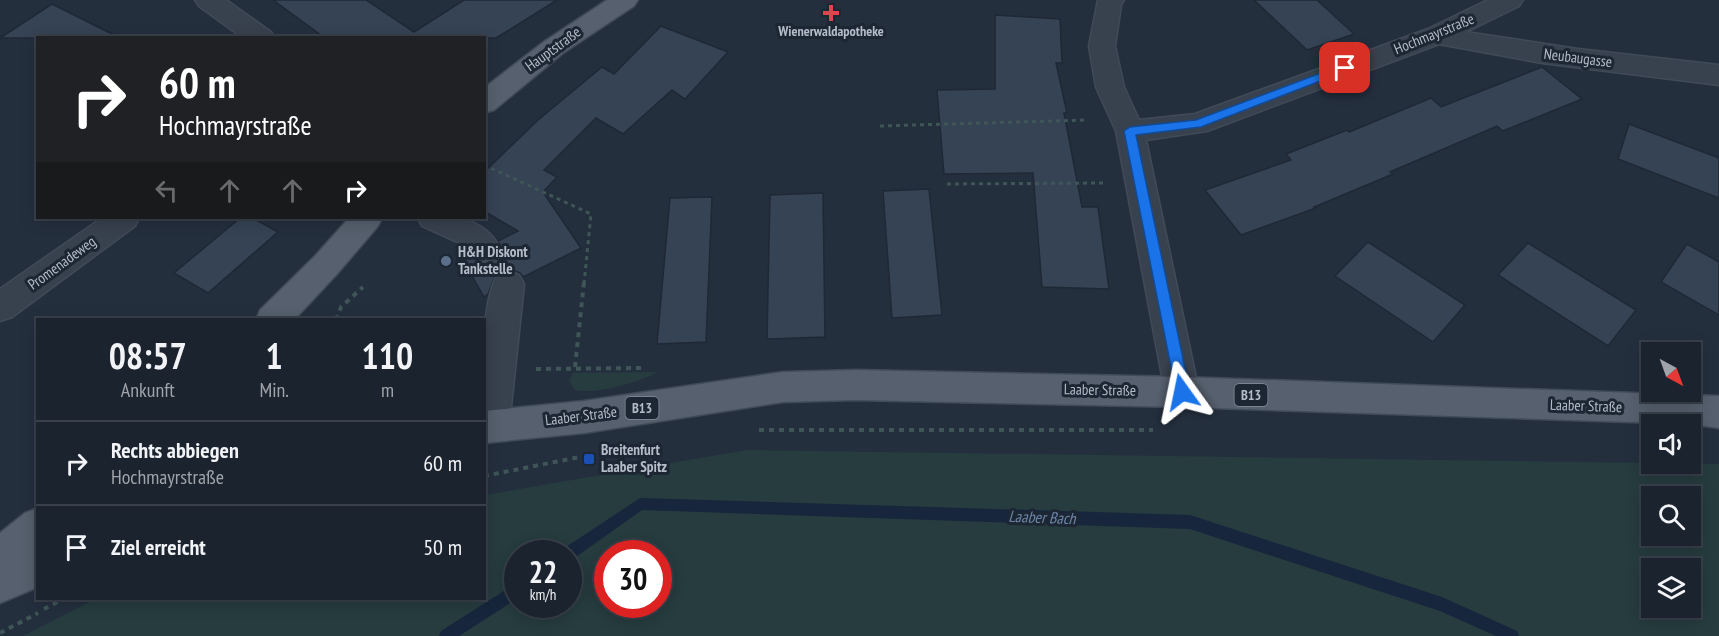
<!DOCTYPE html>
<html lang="de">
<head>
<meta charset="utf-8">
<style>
	:root { --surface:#1b232e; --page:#242b36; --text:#f1f3f6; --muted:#a0a4aa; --line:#39404a }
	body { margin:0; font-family:"PT Sans Narrow",sans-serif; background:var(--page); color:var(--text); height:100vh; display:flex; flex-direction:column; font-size:22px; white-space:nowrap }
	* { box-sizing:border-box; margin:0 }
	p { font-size:20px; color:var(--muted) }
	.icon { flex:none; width:33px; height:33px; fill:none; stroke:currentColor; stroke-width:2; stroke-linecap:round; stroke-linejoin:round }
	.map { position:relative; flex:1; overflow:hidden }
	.drawer { position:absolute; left:36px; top:318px; width:450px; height:282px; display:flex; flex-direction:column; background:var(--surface); border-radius:0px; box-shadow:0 3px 15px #0003,0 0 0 2px var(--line) }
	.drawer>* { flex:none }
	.hud { position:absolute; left:36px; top:36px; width:450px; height:183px; border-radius:0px; box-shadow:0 3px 15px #0003,0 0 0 2px var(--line); background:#202124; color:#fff; overflow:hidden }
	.needle { width:39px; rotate:139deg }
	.fabs { position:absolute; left:1641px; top:342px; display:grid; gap:12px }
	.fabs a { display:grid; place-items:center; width:60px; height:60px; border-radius:0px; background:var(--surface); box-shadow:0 3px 15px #0003,0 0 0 2px var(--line); font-size:30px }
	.speed { position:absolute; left:504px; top:540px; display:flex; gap:12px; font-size:30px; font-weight:700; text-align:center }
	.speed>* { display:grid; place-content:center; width:78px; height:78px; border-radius:50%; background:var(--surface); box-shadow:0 3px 15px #0003,0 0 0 2px var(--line); line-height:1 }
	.speed small { font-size:15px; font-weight:400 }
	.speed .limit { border:9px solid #d22; background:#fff; color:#111 }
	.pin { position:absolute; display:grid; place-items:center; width:51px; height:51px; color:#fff; margin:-26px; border-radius:12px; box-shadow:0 3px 9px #0006 }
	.me { position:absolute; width:66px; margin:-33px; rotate:348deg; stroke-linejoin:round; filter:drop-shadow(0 0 4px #0008) }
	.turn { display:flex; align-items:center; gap:21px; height:126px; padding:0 24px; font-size:27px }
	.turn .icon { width:78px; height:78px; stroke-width:2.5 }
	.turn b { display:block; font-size:42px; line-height:51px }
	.lanes { display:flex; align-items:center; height:57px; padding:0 24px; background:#0003; justify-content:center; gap:30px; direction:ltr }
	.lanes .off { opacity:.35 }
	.eta { display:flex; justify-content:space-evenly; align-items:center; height:102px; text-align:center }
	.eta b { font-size:36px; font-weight:800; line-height:42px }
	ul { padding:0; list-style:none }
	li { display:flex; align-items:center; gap:18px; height:84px; padding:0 24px; border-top:2px solid var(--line) }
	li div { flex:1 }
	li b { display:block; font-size:22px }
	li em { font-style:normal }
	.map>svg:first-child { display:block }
</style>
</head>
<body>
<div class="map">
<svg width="1719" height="636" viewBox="0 0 1719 636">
	<rect width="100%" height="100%" fill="#242f3e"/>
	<path fill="#263c3f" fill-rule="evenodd" d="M658,372C639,382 596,395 575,390L569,381L573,373Z
		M747,450L1719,464V636H23L95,599L484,598L485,495ZM1652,496H1690V536H1652ZM518,554H568V604H518ZM608,554H658V604H608ZM1652,568H1690V608H1652Z"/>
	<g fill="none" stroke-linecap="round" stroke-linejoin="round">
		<path fill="#17263c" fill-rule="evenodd" d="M640,498L1190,515L1442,597L1517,631L1519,636H1496L1440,611L1190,529L642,510L573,559L568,561V554H561L563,549Z
			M518,582V598L459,636H439L441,631Z"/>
	</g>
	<path fill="#364354" stroke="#1f2835" stroke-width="1.5" d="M273,0H366L414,32L464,0H557L496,38H325Z
		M1254,0H1317L1354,34L1307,50Z
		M52,4L120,38H0Z
		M995,15L1060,19L1062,63H1056L1067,113H1064L1082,207H1098L1109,289L1042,287L1033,173L944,174L937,90L995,89Z
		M661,26L728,52L685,99L672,90L623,134L596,118L544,170L557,177L543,192L581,248L523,277L520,273L509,269L496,273L488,294L484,297L462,258L468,255L483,263L496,259L502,249L498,241L518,231L484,211V172L538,120L602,67L614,74Z
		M1542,67L1582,99L1503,131L1497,126L1390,172L1393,174L1314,207L1316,208L1241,235L1205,190L1291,160L1286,154L1347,130L1349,132L1431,98L1441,107Z
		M1629,124L1719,158V198L1618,159Z
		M929,189L942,315L892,318L883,191Z
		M823,193L825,337L767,339L770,195Z
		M712,197L706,342L657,344L670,198Z
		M240,218H253L278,232L208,293L174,273Z
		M1368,242L1465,305L1433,342L1335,276Z
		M1528,243L1636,310L1608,346L1498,275Z
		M1687,244L1719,262V315L1661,282Z"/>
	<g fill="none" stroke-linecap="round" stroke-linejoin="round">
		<path stroke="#3a4453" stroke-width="28" stroke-dasharray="28 14" stroke-linecap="butt" d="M484,248L508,284"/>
		<g stroke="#414a57" stroke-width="3">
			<path id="minor" d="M195,0H226L271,32L275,38H243L199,6Z
				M1098,0H1124L1121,5L1115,46L1124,87L1139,120L1195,114L1428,29L1488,0H1523L1519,6L1466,32L1578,49L1719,65V85L1542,63L1439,44L1207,131L1146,140L1199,392L1194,403L1182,407L1170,403L1165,392L1116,131L1096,87L1089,46Z
				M102,218H139L135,226L12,317L0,321V289Z
				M418,218C449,214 483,216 500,248L495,257L484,261L473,257L457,242L422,226Z
				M508,271L519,275L524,284L509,426L504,437L491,442L484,440C484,397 478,310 497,275Z"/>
		</g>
		<g stroke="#414a57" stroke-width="3">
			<path id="major" d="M607,0H638L634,6L563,53L494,110L484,113V88L545,41Z
				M349,218H382L378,226L337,274L294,320H256L260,310L315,256Z
				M856,370L1182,377L1719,396V428L1690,424L1182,407L856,400L783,402L584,433L484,443V411L584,401L783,372Z
				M38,508V587L0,603V533L25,513Z"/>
		</g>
		<path stroke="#3f5557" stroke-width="3" stroke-dasharray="4 4" stroke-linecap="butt" d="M880,126L1088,120
			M484,165L591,214L584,284
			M947,184L1104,183"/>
		<path stroke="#3f5557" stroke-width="4" stroke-dasharray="5 5" stroke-linecap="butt" d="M336,320L341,307L363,287
			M575,367L584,282
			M536,369L644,368
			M759,430H1153
			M484,476L580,457
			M44,609L65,598
			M0,633L38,613"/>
		<use href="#minor" fill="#38414e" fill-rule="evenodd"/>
		<use href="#major" fill="#56606e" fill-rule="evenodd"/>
	</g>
	<path fill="#1a73e8" stroke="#114b97" stroke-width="1.5" d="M1345,64L1351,68L1349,70L1201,127L1136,135L1190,392L1188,397L1182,399L1177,397L1124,131L1130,127L1196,120Z"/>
	<path fill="#e0444e" stroke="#1d2633" stroke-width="2" d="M828 4h6v6h6v6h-6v6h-6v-6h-6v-6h6z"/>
	<circle fill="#5c6f8a" stroke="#1d2633" stroke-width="2" cx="446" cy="261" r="6"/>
	<rect fill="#1a4fb4" stroke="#1d2633" stroke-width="2" x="583" y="453" width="12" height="12" rx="3"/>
	<g text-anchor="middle" stroke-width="6" stroke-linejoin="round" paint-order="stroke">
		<g font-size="14" font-weight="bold" fill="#b4bcc9" stroke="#1d2633">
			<text x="831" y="36">Wienerwaldapotheke</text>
		</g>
		<g fill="#1d2633" stroke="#878f9c" stroke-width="1.5">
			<rect x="1234.5" y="384" width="33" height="22" rx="4.5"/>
			<rect x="625.5" y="397" width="33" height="22" rx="4.5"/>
		</g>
		<g font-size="14" font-weight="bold" fill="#b4bcc9">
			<text x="1251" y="400">B13</text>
			<text x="642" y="413">B13</text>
		</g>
		<g font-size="15" fill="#b4bcc9" stroke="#1d2633">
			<text transform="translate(1434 34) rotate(-22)" y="5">Hochmayrstraße</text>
			<text transform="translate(553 49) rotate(-36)" y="5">Hauptstraße</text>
			<text transform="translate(1578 58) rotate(7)" y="5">Neubaugasse</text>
			<text transform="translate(62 263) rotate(-36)" y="5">Promenadeweg</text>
			<text transform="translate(1100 390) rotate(1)" y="5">Laaber Straße</text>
			<text transform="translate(1586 406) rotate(2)" y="5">Laaber Straße</text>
			<text transform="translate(581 416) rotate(-7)" y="5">Laaber Straße</text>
		</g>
		<g font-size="15" font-weight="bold" fill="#b4bcc9" stroke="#1d2633" text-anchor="start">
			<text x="458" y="257">H&amp;H Diskont<tspan x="458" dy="17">Tankstelle</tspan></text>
			<text x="601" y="455">Breitenfurt<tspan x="601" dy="17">Laaber Spitz</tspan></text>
		</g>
		<g font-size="16" font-style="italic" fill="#6d86a8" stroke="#1d2633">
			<text transform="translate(1042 517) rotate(2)" y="6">Laaber Bach</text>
		</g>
	</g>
</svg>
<div class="fabs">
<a><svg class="needle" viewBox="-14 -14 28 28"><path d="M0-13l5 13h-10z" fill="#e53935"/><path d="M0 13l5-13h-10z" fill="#a0a4aa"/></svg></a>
<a><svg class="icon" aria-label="sound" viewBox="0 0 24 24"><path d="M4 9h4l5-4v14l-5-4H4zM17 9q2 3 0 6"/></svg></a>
<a><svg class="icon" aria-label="search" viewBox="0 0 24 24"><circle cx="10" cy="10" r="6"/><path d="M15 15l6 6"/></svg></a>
<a><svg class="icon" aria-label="layers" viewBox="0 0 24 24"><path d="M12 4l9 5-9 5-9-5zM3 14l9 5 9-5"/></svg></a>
</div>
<div class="speed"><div>22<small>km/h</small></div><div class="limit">30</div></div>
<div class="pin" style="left:1345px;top:68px;background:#d93025"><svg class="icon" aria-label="arrive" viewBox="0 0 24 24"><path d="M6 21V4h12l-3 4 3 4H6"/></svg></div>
<svg class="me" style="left:1182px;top:392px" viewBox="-20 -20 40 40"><path d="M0-17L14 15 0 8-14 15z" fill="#1a73e8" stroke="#fff" stroke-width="4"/></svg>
<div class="hud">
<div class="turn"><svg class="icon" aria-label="right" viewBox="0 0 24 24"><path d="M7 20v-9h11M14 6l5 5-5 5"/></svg><div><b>60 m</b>Hochmayrstraße</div></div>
<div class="lanes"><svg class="icon off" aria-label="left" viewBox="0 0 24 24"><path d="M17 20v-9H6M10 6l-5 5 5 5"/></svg><svg class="icon off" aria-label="ahead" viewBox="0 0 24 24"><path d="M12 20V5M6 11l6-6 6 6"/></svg><svg class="icon off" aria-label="ahead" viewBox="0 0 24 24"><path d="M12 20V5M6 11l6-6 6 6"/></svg><svg class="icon" aria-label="right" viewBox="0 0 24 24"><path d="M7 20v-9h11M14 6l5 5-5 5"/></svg></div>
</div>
<section class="drawer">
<div class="eta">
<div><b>08:57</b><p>Ankunft</p></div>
<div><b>1</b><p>Min.</p></div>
<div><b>110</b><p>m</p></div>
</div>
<ul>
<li><svg class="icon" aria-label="right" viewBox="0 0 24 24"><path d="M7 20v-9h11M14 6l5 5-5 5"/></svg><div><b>Rechts abbiegen</b><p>Hochmayrstraße</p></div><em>60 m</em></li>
<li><svg class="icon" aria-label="arrive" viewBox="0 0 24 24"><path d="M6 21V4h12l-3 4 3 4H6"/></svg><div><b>Ziel erreicht</b></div><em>50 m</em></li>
</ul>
</section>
</div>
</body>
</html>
